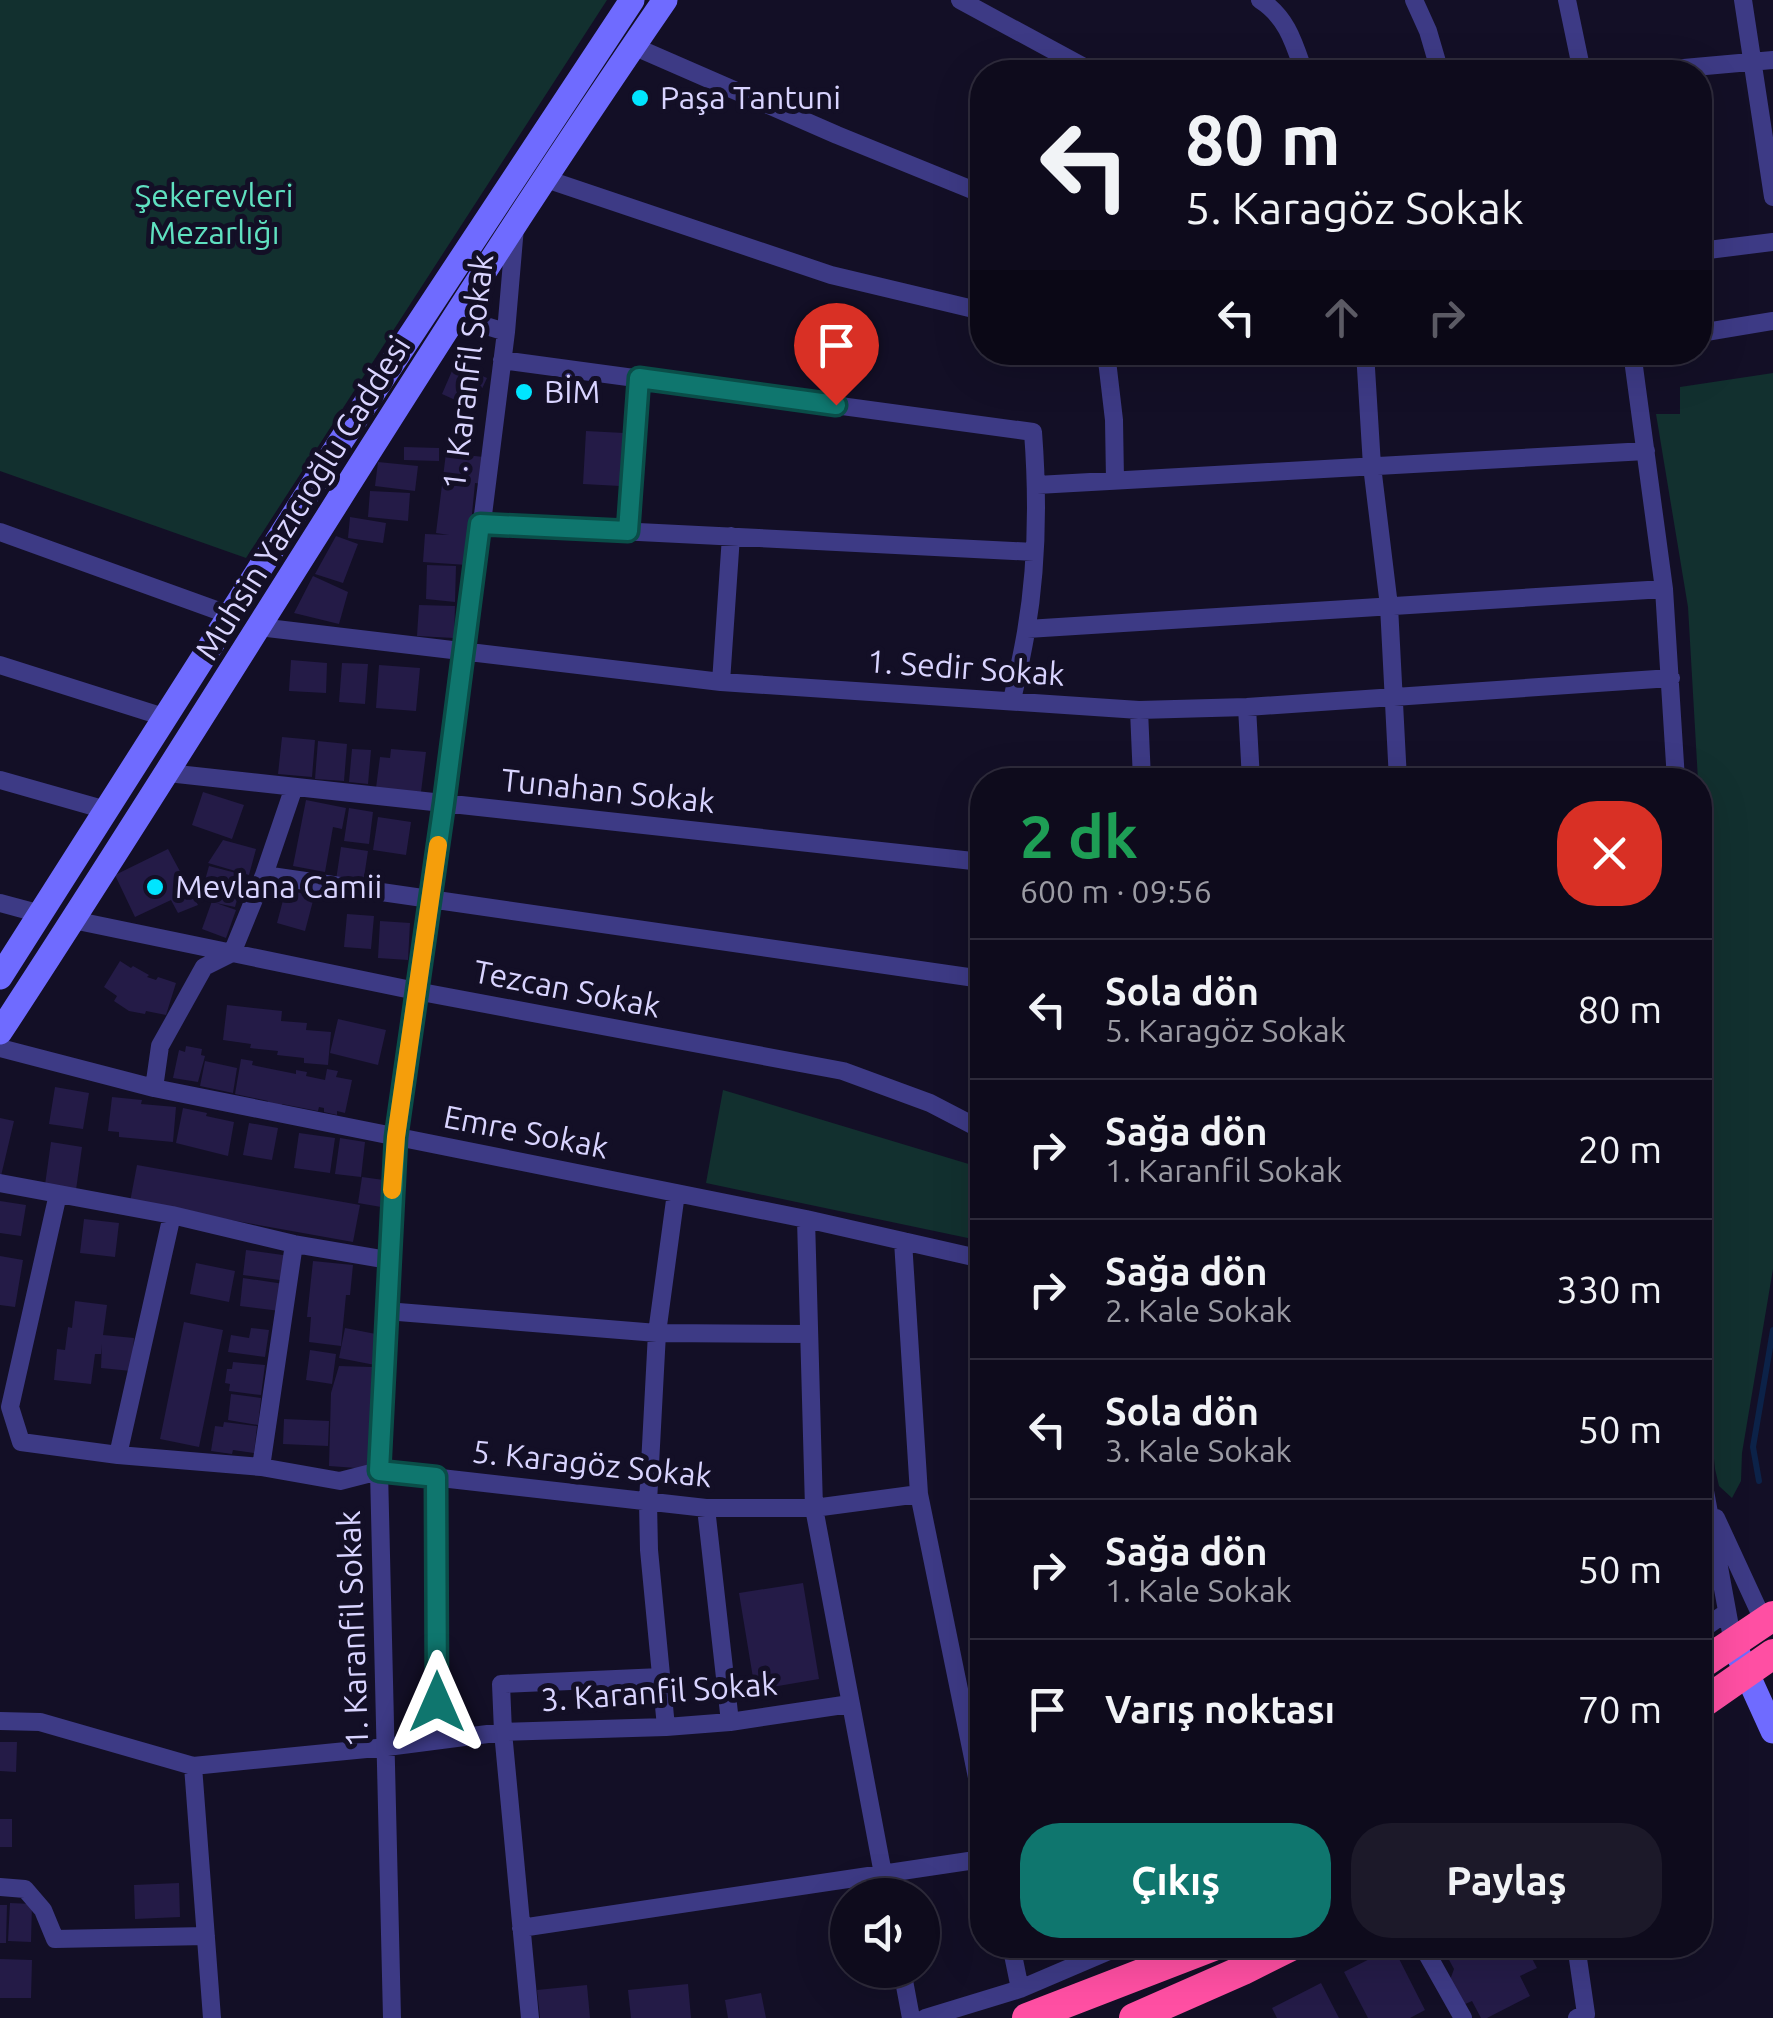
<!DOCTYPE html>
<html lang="tr">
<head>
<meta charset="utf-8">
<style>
	:root { --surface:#0e0b1c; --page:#1c1929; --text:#f1f3f6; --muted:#9b9ba3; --line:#2e2b3b; --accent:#0f766e }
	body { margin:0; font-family:Ubuntu,sans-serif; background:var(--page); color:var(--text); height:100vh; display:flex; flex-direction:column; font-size:38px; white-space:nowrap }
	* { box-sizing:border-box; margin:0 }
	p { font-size:32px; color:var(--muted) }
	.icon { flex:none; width:55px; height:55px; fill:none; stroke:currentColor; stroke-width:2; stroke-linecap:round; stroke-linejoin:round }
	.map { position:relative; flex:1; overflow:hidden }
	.sheet { position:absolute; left:970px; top:768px; width:742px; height:1190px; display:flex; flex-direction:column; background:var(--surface); border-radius:40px; box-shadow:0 10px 40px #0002,0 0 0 2px var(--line) }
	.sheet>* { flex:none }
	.top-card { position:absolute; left:970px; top:60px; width:742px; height:305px; border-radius:40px; box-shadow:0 10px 40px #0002,0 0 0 2px var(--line); background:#0e0b1c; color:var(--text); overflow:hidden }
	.buttons { position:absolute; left:830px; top:1878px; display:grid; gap:20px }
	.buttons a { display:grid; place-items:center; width:110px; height:110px; border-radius:50%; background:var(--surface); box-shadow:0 10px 40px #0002,0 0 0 2px var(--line); font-size:50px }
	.pin { position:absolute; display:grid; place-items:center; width:85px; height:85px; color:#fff; margin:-102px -42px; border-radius:50% 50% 50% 0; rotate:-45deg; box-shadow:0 0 10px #0007 }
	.pin .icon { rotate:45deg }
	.me { position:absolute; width:110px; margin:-55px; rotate:0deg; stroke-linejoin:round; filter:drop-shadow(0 0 8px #0008) }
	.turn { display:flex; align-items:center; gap:35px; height:210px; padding:0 50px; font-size:45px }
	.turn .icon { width:130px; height:130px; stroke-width:2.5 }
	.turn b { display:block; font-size:70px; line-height:85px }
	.lanes { display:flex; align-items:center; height:95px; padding:0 50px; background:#0003; justify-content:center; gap:50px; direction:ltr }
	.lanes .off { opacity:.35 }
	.round { display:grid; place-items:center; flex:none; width:105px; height:105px; border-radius:40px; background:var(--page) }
	.headline { display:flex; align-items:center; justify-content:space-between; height:170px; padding:0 50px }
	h1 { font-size:60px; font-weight:700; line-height:75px; color:#1e9e55 }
	.cta { display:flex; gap:20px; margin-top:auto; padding:20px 50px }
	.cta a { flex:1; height:115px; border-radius:40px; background:var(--accent); color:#fff; font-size:40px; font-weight:700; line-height:115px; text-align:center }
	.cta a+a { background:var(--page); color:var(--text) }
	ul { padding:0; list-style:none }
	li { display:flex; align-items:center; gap:30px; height:140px; padding:0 50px; border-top:2px solid var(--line) }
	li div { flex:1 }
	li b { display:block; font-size:38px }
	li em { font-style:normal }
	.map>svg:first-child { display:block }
</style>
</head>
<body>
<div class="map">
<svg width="1773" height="2018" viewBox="0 0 1773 2018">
	<rect width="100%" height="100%" fill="#130f26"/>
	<path fill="#12302f" d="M0,0H607L246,558L0,471Z
		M1773,373V1269L1742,1453L1741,1481L1732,1498L1719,1486L1715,1469L1707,1389L1703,1383L1702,1346L1710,1256L1713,1149L1700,780H1698L1688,607L1656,414H1680V387Z
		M723,1090L982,1168V1241L706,1183Z"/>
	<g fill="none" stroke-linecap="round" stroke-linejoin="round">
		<path stroke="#0c2248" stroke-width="6" d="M1759,1481L1753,1447L1773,1330"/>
	</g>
	<path fill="#241b47" d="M455,364L487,378L473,408L442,394Z
		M586,431L624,433L620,486L583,484Z
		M404,447L439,448V461L404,460Z
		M446,453L484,457L482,484L475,483L467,565L423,562L425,534L449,535L436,533Z
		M378,462L418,466L415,491L375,486Z
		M370,491L410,493L408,521L368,517Z
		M350,517L386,523L383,543L348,538Z
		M336,536L358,544L343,583L315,574Z
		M427,565L456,566L455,602L426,599Z
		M313,576L348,592L339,624L294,613Z
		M419,605L455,606L454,638L417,636Z
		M291,660L327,663L326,693L289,691Z
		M342,663L368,664L365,704L339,702Z
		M379,665L420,668L416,711L376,708Z
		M282,737L315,740L312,777L278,774Z
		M318,741L347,744L344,781L315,779Z
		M352,749L371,750L368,784L349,782Z
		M391,749L426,752L421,792L376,788L380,757L390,758Z
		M203,792L244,805L232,839L192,825Z
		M306,800L346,808L342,829L333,827L325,872L293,866Z
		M349,808L373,812L369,844L344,841Z
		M378,817L411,822L406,855L373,850Z
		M223,840L256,849L249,875L208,863Z
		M341,847L368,851L363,884L336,880Z
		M168,849L198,905L178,913L171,900L135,917L115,875Z
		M209,866L244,875L235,907L216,903L236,910L226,938L202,929L212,901L200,898Z
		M286,889L314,897L305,931L277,923Z
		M347,914L374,916L371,949L344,947Z
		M380,921L410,923L408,960L378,958Z
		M120,961L131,968L133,966L149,975L147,977L156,980L158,977L176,983L166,1015L146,1011L145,1014L129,1011L114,1001L117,996L104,987Z
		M227,1005L282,1011L281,1021L307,1023L306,1030L331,1032L328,1065L304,1063V1058L277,1055L278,1051L250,1048L251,1044L223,1040Z
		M338,1019L386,1030L378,1065L330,1053Z
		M186,1046L202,1049L201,1055L205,1056L198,1082L173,1078L179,1050L185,1052Z
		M241,1059L253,1061L252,1065L296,1074V1070L307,1072L306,1076L325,1080L327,1069L338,1071L336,1077L352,1080L345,1113L337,1111V1115L324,1112V1108L319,1107L318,1111L282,1104L281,1107L267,1104L268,1101L235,1094Z
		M205,1061L237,1068L233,1093L200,1086Z
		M55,1087L89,1093L83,1129L49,1124Z
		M112,1097L142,1100L141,1104L176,1107L173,1142L119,1137V1132L108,1131Z
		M183,1108L207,1113L206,1116L234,1122L228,1156L176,1143Z
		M0,1118L14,1121L1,1176H0Z
		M249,1123L278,1128L272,1160L243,1155Z
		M299,1133L335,1138L330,1173L294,1168Z
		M340,1138L365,1142L361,1177L335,1174Z
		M51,1142L82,1147L76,1190L45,1185Z
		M137,1165L360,1205L353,1242L130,1202Z
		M362,1177L391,1181L387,1208L358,1203Z
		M0,1201L26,1205L21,1236L0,1233Z
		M84,1219L119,1223L115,1257L80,1253Z
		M246,1250L290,1256L287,1281L243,1275Z
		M0,1256L23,1260L15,1307L0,1305Z
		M313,1261L353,1265L350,1295H346L341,1346L309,1342L311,1317H307Z
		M196,1263L235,1271L229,1302L190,1294Z
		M243,1278L284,1284L280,1311L240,1306Z
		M75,1301L107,1305L103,1335L134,1338L131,1371L101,1368L102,1344L101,1354H95L91,1384L54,1380L57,1349L65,1350L68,1327L72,1328Z
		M184,1322L223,1330L199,1447L160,1439Z
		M251,1328L269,1330L265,1357L228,1352L231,1335L249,1338Z
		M345,1328L381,1335L375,1365L339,1358Z
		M310,1350L336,1354L332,1384L306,1380Z
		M233,1362L265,1365L261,1395L229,1391L230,1384L225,1383L227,1369H232Z
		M339,1366L372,1367L370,1469L329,1466L331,1393Z
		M231,1394L261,1398L258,1425L228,1420Z
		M284,1419L329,1421L328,1446L283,1444Z
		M224,1422L257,1426L254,1453L233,1450L232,1454L211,1451L215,1426L223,1427Z
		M803,1583L819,1679L755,1690L739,1593Z
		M0,1742H17L16,1772L0,1771Z
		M0,1819H12V1847H0Z
		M179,1883L180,1917L135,1919L134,1885Z
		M10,1903L32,1904L31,1942L8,1941Z
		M0,1905H7L6,1943H0Z
		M1441,1945H1504L1507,1951L1519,1945H1525L1537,1968L1520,1976L1530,1996L1487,2018H1481L1472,2001L1463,2005L1450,1980L1454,1969Z
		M1393,1947L1425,2010L1410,2018H1368L1344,1972Z
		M0,1959L32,1960L31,1998H0Z
		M1321,1983L1339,2018H1277L1272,2008Z
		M688,1984L691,2018H631L628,1990Z
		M587,1985L590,2018H540L537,1990Z
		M761,1993L766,2018H728L725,2000Z"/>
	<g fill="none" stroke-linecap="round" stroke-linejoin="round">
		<path stroke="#3d3a85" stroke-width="18" d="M960,0L1093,72
			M1260,0C1287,17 1294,43 1304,72
			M1414,0L1428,31L1440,72
			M1567,0L1582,72
			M1743,0L1773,197
			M633,46L837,135L982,194
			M1639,72L1773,60
			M546,179L831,275L982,311
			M1700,251L1773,242
			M456,317L506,332
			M1700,333L1773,321
			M1106,352L1114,420L1115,480
			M1365,352L1372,466L1389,606L1398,780
			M1632,352L1664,589L1676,780
			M502,360L1033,432C1038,497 1037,568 1026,632C1022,655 1017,678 1012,700
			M1037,485L1646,451
			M480,524L1034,552
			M627,531L639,378
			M0,532L230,615
			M259,627L721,682L1139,710L1247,707L1671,678
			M1027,629L1664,589
			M0,665L164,717
			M721,682L731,536
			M1247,707L1251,780
			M1139,710L1142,780
			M168,773L982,862
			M0,780L106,810
			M264,875L982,979
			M0,903L41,914
			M73,920L416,991L843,1071L930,1103L982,1130
			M0,1048L154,1088L806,1219L982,1259
			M154,1088L160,1046L204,967L232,953L264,875L294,787
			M0,1183L172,1215L294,1244L388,1260
			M58,1194L10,1407L21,1442L118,1455L261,1467L340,1481L379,1471L706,1508H814L919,1494
			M806,1219L814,1508L887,1895
			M903,1241L919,1494L982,1802
			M386,1311L657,1333L808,1334
			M118,1455L172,1215
			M1700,1464L1733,1643
			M261,1467L294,1244
			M436,1477L437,1740
			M706,1508L730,1722
			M1716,1518L1764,1622
			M1700,1631L1727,1612
			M0,1721L40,1722L193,1766L387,1747L503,1732L666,1727L730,1722L850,1704
			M666,1727L649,1550L648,1502L657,1333L676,1193
			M193,1766L212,2018
			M0,1887L25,1889L43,1910L55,1939L206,1936
			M521,1928L982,1859
			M1011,1945L1020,1989
			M1422,1945L1463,2018
			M1576,1945L1586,2014L1577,2018
			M902,1970L911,2018
			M392,2018L379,1471L396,1137L466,650L506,332L515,227
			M530,2018L503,1732L501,1684L661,1677
			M925,2018L1020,1989L1123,1945"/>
		<path stroke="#6f6bff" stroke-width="25" d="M0,977L339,444L632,0
			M0,1032C224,690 433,337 665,0
			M1733,1643L1773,1731"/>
		<path stroke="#ff4fa3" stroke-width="30" d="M1700,1665L1773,1616
			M1700,1705L1773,1654
			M1027,2018L1216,1945
			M1134,2018L1243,1970L1293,1945"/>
	</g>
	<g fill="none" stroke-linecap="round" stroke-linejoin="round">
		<g stroke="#0a4d48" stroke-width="25">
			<path id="route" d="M437,1702L436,1477L379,1471L396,1137L444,803L480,524L628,531L639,378L836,405"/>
		</g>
		<use href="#route" stroke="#0f766e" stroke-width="18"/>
		<path stroke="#f59e0b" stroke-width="18" d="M392,1190L396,1137L438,845"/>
	</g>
	<g fill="#00e5ff" stroke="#130f26" stroke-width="4">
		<circle cx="640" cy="98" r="10"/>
		<circle cx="524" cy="392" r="10"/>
		<circle cx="155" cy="887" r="10"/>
	</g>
	<g text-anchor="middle" stroke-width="10" stroke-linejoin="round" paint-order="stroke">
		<g font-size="32" fill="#d9d4ff" stroke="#130f26" text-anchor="start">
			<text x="660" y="109">Paşa Tantuni</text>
			<text x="544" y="403">BİM</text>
			<text x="175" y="898">Mevlana Camii</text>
		</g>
		<g font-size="32" fill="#5fe0c0" stroke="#130f26">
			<text x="214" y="207">Şekerevleri<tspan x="214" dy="37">Mezarlığı</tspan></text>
		</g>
		<g font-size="32" fill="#d9d4ff" stroke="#130f26">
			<text transform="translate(468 372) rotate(-83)" y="11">1. Karanfil Sokak</text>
			<text transform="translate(303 498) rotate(-58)" y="11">Muhsin Yazıcıoğlu Caddesi</text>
			<text transform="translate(966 668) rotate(4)" y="11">1. Sedir Sokak</text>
			<text transform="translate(608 791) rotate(6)" y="11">Tunahan Sokak</text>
			<text transform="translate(567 989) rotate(11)" y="11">Tezcan Sokak</text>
			<text transform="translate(526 1132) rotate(11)" y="11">Emre Sokak</text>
			<text transform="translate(592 1464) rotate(6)" y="11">5. Karagöz Sokak</text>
			<text transform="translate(353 1629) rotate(-92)" y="11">1. Karanfil Sokak</text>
			<text transform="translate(659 1692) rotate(-4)" y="11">3. Karanfil Sokak</text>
		</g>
	</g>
</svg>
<div class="buttons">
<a><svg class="icon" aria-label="sound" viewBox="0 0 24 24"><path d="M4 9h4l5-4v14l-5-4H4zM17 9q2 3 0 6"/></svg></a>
</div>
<div class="pin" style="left:836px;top:405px;background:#d93025"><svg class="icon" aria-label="arrive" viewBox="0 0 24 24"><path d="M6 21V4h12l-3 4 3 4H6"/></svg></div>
<svg class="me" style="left:437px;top:1702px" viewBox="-20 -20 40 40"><path d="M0-17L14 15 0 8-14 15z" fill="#0f766e" stroke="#fff" stroke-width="4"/></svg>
<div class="top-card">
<div class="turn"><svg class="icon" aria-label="left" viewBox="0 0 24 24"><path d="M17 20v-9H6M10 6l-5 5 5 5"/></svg><div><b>80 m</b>5. Karagöz Sokak</div></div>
<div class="lanes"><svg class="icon" aria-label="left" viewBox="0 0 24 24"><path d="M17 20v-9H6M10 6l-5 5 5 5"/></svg><svg class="icon off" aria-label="ahead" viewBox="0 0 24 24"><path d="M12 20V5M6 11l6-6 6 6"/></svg><svg class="icon off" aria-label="right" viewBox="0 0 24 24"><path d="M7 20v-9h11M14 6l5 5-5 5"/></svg></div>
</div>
<section class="sheet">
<div class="headline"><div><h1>2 dk</h1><p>600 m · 09:56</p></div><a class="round" style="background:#d93025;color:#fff"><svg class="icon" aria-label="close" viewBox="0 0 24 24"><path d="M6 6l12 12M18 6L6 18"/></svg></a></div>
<ul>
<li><svg class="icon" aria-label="left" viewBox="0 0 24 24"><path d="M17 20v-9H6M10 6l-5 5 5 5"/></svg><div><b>Sola dön</b><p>5. Karagöz Sokak</p></div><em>80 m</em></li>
<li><svg class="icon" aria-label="right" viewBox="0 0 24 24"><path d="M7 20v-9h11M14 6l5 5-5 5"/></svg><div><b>Sağa dön</b><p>1. Karanfil Sokak</p></div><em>20 m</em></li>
<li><svg class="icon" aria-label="right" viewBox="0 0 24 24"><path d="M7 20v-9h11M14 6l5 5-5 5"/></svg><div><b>Sağa dön</b><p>2. Kale Sokak</p></div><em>330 m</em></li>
<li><svg class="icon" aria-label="left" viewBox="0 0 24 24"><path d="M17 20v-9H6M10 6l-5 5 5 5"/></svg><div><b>Sola dön</b><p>3. Kale Sokak</p></div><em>50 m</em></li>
<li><svg class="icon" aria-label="right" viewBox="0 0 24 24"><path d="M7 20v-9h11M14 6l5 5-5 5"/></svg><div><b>Sağa dön</b><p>1. Kale Sokak</p></div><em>50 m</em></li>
<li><svg class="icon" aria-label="arrive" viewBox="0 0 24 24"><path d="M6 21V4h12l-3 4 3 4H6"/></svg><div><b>Varış noktası</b></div><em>70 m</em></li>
</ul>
<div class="cta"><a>Çıkış</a><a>Paylaş</a></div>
</section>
</div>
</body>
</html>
